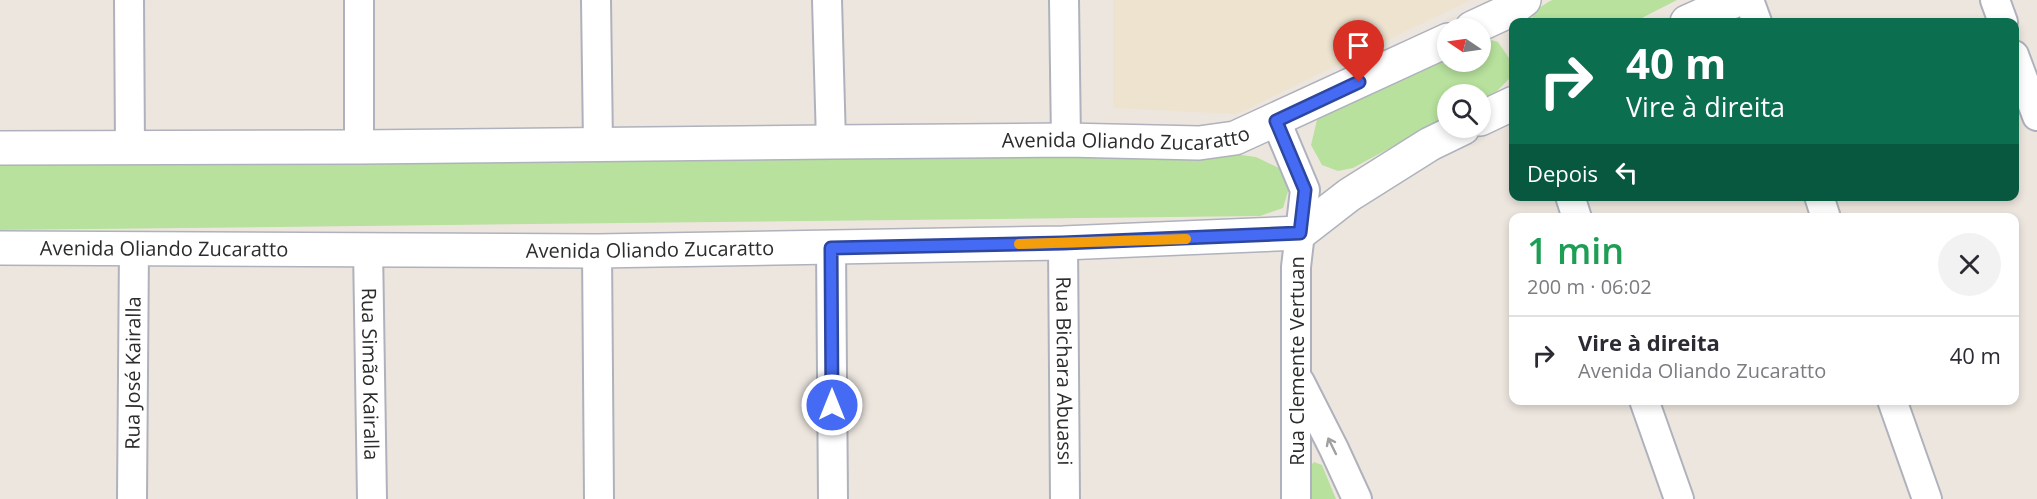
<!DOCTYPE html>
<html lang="pt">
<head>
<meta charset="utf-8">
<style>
	:root { --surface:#fff; --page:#f2f2f3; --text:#2b2b33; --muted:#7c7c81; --line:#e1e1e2 }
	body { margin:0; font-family:"Open Sans",sans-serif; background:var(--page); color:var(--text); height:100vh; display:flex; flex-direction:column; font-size:22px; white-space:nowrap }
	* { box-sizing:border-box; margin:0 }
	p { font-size:20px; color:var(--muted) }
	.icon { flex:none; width:33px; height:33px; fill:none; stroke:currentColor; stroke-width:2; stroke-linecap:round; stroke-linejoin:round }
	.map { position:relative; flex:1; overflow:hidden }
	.sheet { position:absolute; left:1509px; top:213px; width:510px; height:192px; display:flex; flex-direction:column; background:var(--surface); border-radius:12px; box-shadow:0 3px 9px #0003 }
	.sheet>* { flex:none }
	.guide { position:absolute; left:1509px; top:18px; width:510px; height:183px; border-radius:12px; box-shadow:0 3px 9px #0003; background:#0b6e4f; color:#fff; overflow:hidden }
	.needle { width:39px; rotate:283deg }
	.fabs { position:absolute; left:1437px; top:18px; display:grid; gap:12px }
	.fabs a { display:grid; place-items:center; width:54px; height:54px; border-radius:50%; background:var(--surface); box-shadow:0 3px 9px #0003; font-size:30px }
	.pin { position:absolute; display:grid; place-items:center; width:51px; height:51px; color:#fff; margin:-62px -26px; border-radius:50% 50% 50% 0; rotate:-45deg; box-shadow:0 0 6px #0007 }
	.pin .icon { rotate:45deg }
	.me { position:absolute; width:66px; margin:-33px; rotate:0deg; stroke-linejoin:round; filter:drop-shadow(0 0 4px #0008) }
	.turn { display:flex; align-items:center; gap:21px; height:126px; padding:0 18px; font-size:27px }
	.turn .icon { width:78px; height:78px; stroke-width:2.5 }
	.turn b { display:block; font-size:42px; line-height:51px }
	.then { display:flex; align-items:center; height:57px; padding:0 18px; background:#0003; gap:12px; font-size:22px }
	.round { display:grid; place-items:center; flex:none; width:63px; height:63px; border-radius:32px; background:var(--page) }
	.head { display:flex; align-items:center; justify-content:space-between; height:102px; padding:0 18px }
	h1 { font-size:36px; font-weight:600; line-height:45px; color:#1e9e55 }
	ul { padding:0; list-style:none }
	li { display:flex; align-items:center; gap:18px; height:78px; padding:0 18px; border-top:2px solid var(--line) }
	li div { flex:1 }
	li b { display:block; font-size:22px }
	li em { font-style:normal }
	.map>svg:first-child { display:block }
</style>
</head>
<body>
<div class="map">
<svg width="2037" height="499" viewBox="0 0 2037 499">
	<rect width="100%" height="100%" fill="#ede6df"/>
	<path fill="#eee3cf" d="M1113,0H1470L1237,114L1113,108Z"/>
	<path fill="#b7e19d" d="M1552,0H1677L1634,22H1530C1533,12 1542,5 1552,0Z
		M1481,37L1498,42L1509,58L1513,75L1497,91L1481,100L1480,94H1448L1447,117L1353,168L1338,171L1322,165L1311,145L1317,120L1447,52L1448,62H1480Z
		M1227,153L1256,157L1279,168L1290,185L1283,208L1260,216L0,230V163Z
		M1314,462L1322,465L1336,499H1307L1308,468Z"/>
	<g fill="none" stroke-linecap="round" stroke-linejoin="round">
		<g stroke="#afb2bc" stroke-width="32">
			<g id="minor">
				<path d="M129,0L130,147"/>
				<path d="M359,0V147"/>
				<path d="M596,0L598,144"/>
				<path d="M827,0L831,142"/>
				<path d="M1064,0L1066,140"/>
				<path d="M1749,0L1757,22"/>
				<path d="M1995,0L2003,22"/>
				<path d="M2014,55L2037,116"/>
				<path d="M1276,121L1305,190L1296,267V499"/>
				<path d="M1570,196L1577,218"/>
				<path d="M1819,196L1826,218"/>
				<path id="s1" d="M1063,243L1065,499"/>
				<path id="s2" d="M368,248L372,499"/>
				<path d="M831,248L833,499"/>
				<path d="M597,251L599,499"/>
				<path d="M1300,382L1334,449L1357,499"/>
				<path d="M1644,400L1679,499"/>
				<path d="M1892,400L1927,499"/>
				<path id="s3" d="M132,499L134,247"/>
			</g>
		</g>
		<g stroke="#afb2bc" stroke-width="36">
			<g id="tertiary">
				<path d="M1687,22L1736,0"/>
				<path d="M1472,28L1511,10L1524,0"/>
				<path d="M1480,119L1514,103"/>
				<path id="s4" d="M0,148L359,147L831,142L1066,140L1199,143L1235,138L1448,40"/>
				<path id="s5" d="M0,248L597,251L1063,243L1300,233L1349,195L1430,144L1463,128"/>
			</g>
		</g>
		<use href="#minor" stroke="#fff" stroke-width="28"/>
		<use href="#tertiary" stroke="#fff" stroke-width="33"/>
	</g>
	<defs><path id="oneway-shaft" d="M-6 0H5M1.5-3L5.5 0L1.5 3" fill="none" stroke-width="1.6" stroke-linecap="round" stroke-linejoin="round" transform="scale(1.5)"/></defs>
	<use stroke="#a0a0a0" href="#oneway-shaft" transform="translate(1332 446) rotate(-116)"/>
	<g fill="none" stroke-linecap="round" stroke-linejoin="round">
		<g stroke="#2d469f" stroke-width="15">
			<path id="route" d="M832,405L831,248L1063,243L1300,233L1305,190L1276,121L1359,82"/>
		</g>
		<use href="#route" stroke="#456bf4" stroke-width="10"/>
		<path stroke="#f59e0b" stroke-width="10" d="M1019,244L1186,239"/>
	</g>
	<g text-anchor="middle" stroke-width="4.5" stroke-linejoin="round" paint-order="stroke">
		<g font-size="20" fill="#2c2c2c" stroke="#fff">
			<text dy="7" stroke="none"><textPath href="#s4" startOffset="1126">Avenida Oliando Zucaratto</textPath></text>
			<text dy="7" stroke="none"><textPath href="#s5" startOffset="164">Avenida Oliando Zucaratto</textPath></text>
			<text dy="7" stroke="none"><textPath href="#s5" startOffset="650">Avenida Oliando Zucaratto</textPath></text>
			<text transform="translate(1297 361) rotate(-90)" y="7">Rua Clemente Vertuan</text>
			<text dy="7" stroke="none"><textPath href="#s1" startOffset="128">Rua Bichara Abuassi</textPath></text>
			<text dy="7" stroke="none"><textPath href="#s3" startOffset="126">Rua José Kairalla</textPath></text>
			<text dy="7" stroke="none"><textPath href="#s2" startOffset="126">Rua Simão Kairalla</textPath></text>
		</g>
	</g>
</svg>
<div class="fabs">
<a><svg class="needle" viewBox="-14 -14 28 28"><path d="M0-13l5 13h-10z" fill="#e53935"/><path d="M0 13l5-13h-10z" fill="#7c7c81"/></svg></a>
<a><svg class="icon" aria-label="search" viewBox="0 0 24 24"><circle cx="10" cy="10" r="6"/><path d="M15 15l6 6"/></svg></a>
</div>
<div class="pin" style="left:1359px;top:82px;background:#d93025"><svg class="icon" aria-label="arrive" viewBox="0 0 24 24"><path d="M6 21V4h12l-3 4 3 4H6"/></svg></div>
<svg class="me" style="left:832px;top:405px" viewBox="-20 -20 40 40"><circle r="17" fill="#456bf4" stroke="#fff" stroke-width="3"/><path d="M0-11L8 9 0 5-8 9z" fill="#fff"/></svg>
<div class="guide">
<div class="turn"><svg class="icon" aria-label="right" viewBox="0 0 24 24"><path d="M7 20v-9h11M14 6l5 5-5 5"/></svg><div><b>40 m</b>Vire à direita</div></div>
<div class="then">Depois<svg class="icon" aria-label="left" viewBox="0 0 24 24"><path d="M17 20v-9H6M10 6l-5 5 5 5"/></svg></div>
</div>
<section class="sheet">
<div class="head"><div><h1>1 min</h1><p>200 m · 06:02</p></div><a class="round"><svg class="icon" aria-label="close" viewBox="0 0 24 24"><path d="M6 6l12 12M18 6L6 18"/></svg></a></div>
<ul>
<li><svg class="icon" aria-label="right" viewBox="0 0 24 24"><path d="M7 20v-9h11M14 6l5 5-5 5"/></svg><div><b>Vire à direita</b><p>Avenida Oliando Zucaratto</p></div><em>40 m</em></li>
</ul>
</section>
</div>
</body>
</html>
